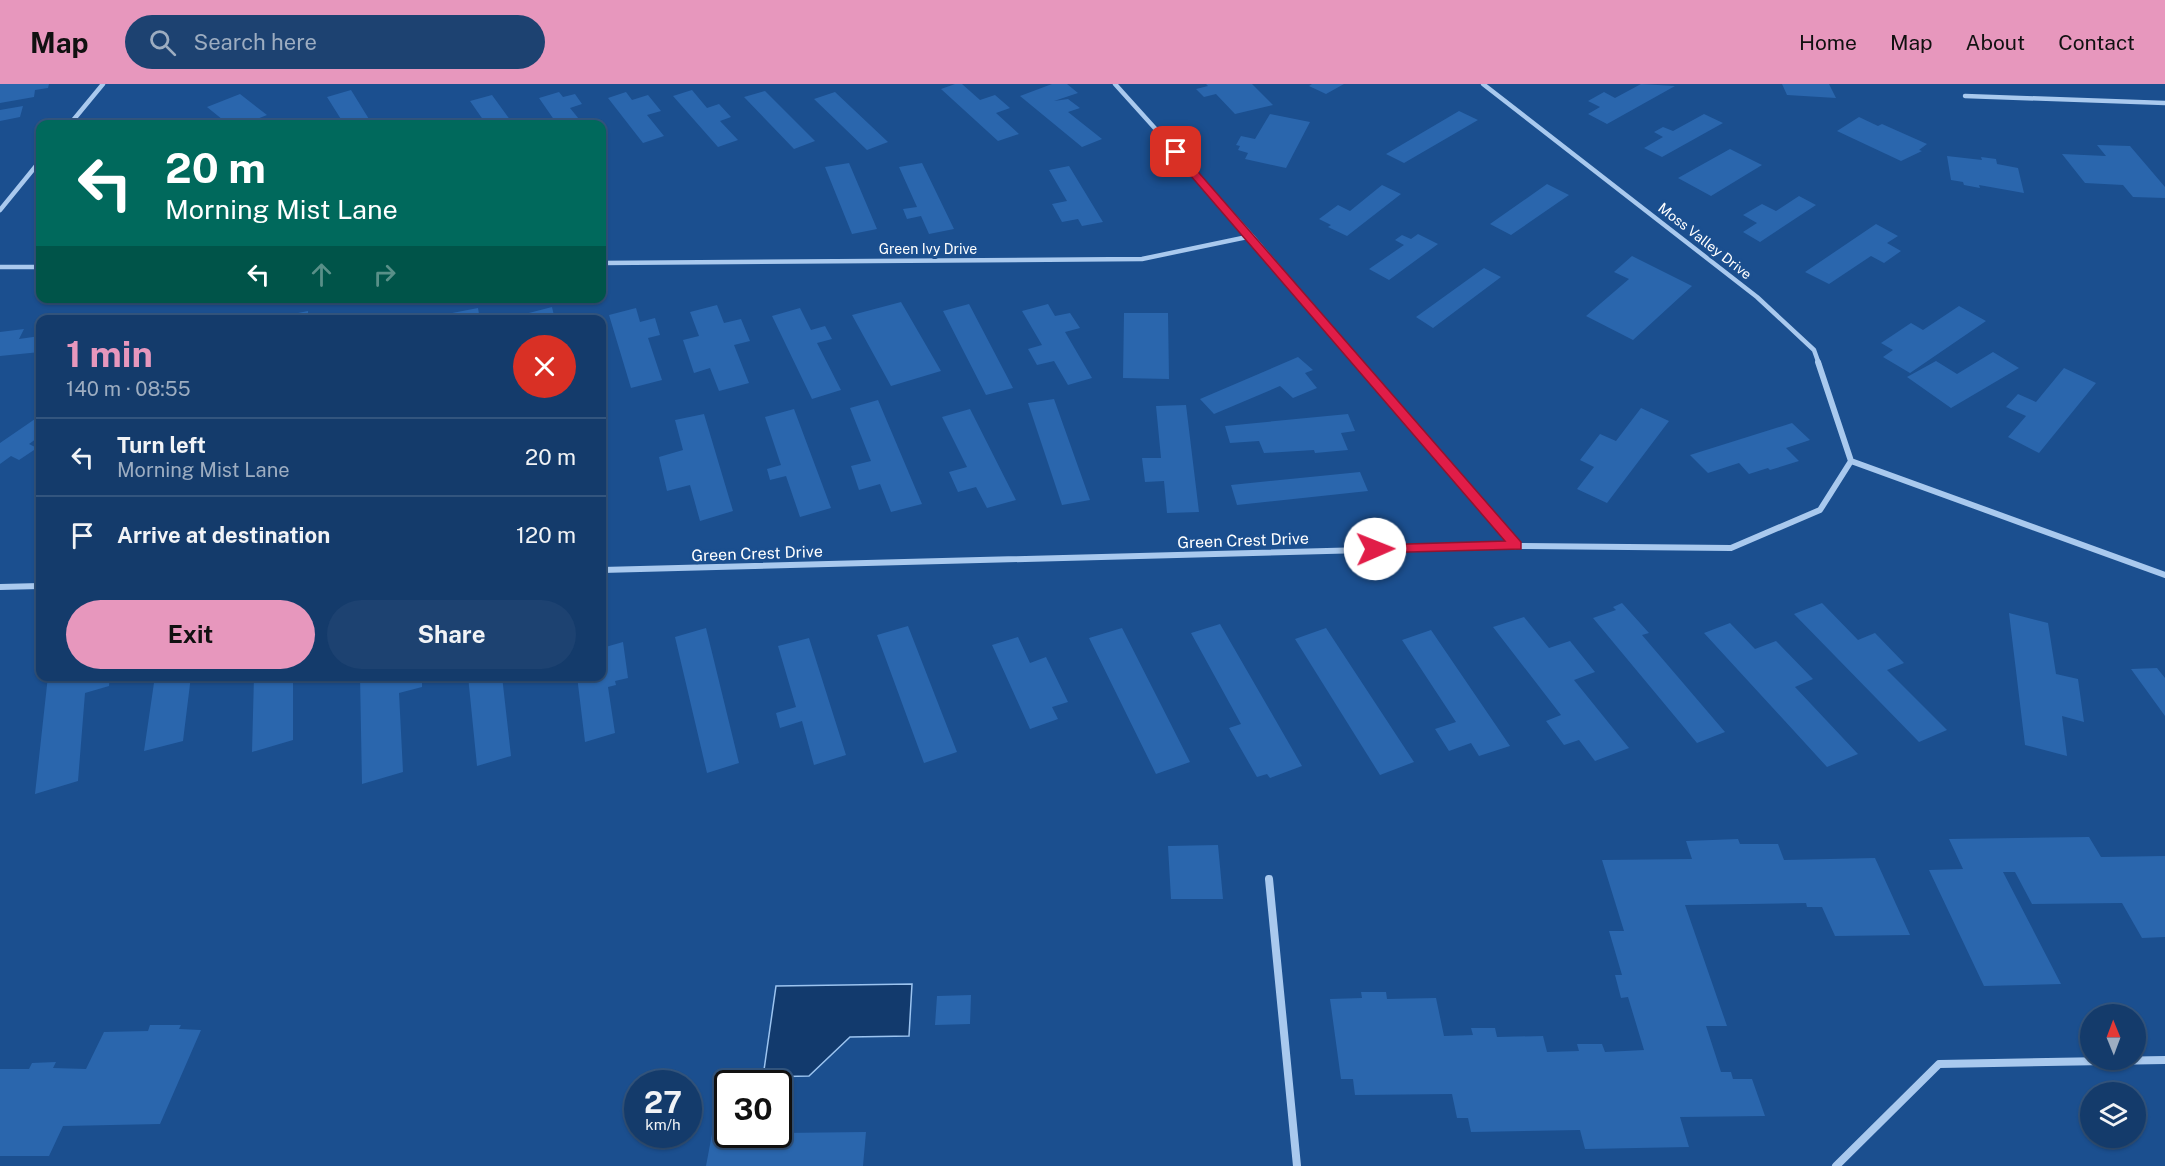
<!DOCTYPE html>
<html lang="en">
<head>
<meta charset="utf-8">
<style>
	:root { --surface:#143b6b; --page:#1d4271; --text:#f1f3f6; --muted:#9dadc1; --line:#33557e; --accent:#e797bd }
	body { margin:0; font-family:"Public Sans",sans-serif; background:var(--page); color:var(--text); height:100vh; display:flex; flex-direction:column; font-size:22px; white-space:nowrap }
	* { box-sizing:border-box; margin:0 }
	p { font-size:20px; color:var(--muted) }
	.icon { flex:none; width:33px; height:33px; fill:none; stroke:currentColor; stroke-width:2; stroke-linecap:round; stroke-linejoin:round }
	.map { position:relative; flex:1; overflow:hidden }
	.drawer { position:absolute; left:36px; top:231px; width:570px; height:366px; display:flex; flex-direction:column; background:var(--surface); border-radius:12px; box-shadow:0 2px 4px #0004,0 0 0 2px var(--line) }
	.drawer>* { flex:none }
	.hud { position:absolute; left:36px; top:36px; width:570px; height:183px; border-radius:12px; box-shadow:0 2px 4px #0004,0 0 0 2px var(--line); background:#00695c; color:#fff; overflow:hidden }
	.needle { width:39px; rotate:359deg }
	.tools { position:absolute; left:2080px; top:920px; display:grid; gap:12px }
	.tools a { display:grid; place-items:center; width:66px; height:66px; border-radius:50%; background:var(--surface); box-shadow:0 2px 4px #0004,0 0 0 2px var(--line); font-size:30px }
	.speed { position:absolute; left:624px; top:986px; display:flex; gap:12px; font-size:30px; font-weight:700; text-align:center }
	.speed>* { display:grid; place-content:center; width:78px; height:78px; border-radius:50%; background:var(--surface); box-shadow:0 2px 4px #0004,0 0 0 2px var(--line); line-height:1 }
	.speed small { font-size:15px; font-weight:400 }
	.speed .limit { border:3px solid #111; border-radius:9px; background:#fff; color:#111 }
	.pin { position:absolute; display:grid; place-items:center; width:51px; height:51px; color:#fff; margin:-26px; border-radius:12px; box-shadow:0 3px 9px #0006 }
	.me { position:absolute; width:66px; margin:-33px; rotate:89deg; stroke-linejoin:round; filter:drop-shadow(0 0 4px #0008) }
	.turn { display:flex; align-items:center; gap:21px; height:126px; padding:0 30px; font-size:27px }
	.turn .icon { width:78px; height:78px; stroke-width:2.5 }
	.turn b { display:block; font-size:42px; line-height:51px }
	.lanes { display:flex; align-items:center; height:57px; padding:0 30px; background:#0003; justify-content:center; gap:30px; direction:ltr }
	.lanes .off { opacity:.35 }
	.round { display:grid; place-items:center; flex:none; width:63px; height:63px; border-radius:32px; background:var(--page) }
	.head { display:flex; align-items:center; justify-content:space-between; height:102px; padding:0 30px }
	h1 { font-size:36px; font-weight:700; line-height:45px; color:var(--accent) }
	.primary-button { display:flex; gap:12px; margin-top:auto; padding:12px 30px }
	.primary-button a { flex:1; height:69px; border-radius:36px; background:var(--accent); color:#111; font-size:24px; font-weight:700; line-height:69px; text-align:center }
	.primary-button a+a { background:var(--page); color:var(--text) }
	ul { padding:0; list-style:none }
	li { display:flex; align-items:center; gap:18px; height:78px; padding:0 30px; border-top:2px solid var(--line) }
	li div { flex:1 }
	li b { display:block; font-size:22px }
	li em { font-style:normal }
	header { display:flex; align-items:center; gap:36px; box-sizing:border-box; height:84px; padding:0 30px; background:var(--accent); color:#111 }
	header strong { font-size:28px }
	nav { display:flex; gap:33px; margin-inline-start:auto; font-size:21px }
	.search { width:420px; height:54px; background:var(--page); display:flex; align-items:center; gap:15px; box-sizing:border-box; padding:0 21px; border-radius:33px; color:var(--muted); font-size:22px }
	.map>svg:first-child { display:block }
</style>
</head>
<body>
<header>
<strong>Map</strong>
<div class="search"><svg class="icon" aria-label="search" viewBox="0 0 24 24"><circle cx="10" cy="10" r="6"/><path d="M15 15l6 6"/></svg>Search here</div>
<nav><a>Home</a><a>Map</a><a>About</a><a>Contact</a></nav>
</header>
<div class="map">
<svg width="2165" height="1082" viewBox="0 0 2165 1082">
	<rect width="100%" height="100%" fill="#1b4f8f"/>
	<path fill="#123a6d" stroke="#9cc4f0" stroke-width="1.5" d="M912,900L909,952L850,953L809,992L763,993L776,902Z"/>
	<path fill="#2a66ad" d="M0,0H49L48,4L35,6L34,13L0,19Z
		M955,0H962L980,16L995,11L1010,24L996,29L1019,50L998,57L941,5Z
		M1052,0H1067L1078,9L1054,17L1068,15L1080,24L1068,28L1102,55L1082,63L1020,12Z
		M1206,0H1252L1273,21L1235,30L1216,10L1204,13L1196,5L1208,2Z
		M1312,0H1344L1326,10L1309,2Z
		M1641,0L1675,2L1607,40L1588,30L1600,23L1588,17L1604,8L1615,14Z
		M1782,0H1829L1836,14L1787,11Z
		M351,6L372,40H344L327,13Z
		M692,6L707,24L719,20L731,33L720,37L738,56L718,63L673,12Z
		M765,7L815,57L794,65L744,13Z
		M559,8L563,13L575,10L582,20L570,24L583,40H557L539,14Z
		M626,8L632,16L648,11L661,27L647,31L664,52L643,59L608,14Z
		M835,8L888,58L867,66L814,15Z
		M240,10L267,31L257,35L262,39L228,40L207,23Z
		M492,11L513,40H486L470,17Z
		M23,22L20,33L0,37V26Z
		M1459,27L1478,36L1404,79L1386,70Z
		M1270,30L1310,38L1286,84L1245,75L1248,69L1238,66L1240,62L1236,61L1241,52L1255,55Z
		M1704,30L1723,39L1662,73L1644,64L1663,53L1654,48L1663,43L1673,47Z
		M1859,33L1878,42L1882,40L1927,60L1919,66L1922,67L1901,77L1837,47Z
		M2097,61L2130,62L2165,103V114L2133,113L2123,101L2085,99L2062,70L2106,72Z
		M1730,65L1762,81L1711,112L1678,94Z
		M1947,72L1982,76L1981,73L1996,75L1997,80L2018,84L2024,109L1979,101L1980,104L1964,101L1963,98L1951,96Z
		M849,79L877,145L852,150L825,83Z
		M922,79L954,145L929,150L921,132L907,135L903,125L917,123L899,83Z
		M1069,82L1103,138L1082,142L1078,135L1062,138L1052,120L1067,117L1049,86Z
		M1547,100L1569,111L1511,151L1490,140Z
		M1382,101L1401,110L1347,152L1328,143L1331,141L1319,135L1338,121L1350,127Z
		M1799,112L1816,121L1760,158L1743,148L1757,139L1743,131L1762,120L1776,127Z
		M1876,140L1898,152L1887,159L1901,167L1884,179L1871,172L1829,200L1805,188Z
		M1418,150L1438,160L1389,196L1369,185L1404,161L1395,156L1402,151L1411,155Z
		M1632,172L1692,202L1633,256L1586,232L1629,195L1614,188Z
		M1484,184L1501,193L1433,244L1416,233Z
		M901,218L941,287L891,302L852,231Z
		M969,220L1013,304L986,311L943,227Z
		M1048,220L1055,232L1070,229L1080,244L1065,248L1092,294L1068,301L1054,277L1037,281L1028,265L1042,261L1022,227Z
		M717,221L724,239L741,235L750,257L734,261L749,299L719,307L710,284L694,289L683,256L699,252L690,228Z
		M1959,222L1986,237L1910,289L1883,273L1893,266L1881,259L1911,239L1923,246Z
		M552,223L555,236H526L525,230Z
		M478,224L480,236H448L447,230Z
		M636,224L640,238L655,234L660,251L648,254L662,296L631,304L609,231Z
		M800,224L811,246L825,242L832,255L817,259L841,306L812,315L772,232Z
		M308,227V236H282L283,232Z
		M390,229L391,236H366V235Z
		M1124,229H1168L1169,295L1123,294Z
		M24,245L19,255L40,252V268L0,272V248Z
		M1993,268L2019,284L1951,324L1907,293L1936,277L1957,290Z
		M1298,273L1313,286L1305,289L1317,304L1293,314L1280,302L1214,330L1200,315Z
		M2064,284L2096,299L2039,369L2008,353L2026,332L2006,323L2018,310L2036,318Z
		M1054,315L1090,416L1062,421L1028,319Z
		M878,316L922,420L891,428L880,400L859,406L851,382L871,377L850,324Z
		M1186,321L1199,428L1167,429L1164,397L1145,398L1142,374H1161L1156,322Z
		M1641,324L1669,337L1607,419L1577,405L1594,383L1580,376L1600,350L1616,357Z
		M794,325L831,424L800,433L786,392L770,396L767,385L781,381L765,333Z
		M970,325L1016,416L987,424L976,403L958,408L949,388L967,383L942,333Z
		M704,330L733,427L700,437L690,401L667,407L659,373L683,366L675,336Z
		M1348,330L1355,347L1341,349L1348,366L1315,369L1314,366L1264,369L1259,357L1230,359L1225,342Z
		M35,335L40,337V352L29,360L37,364L19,376L11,372L0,380V359Z
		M1792,339L1810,356L1786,364L1799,377L1770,386L1768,384L1749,390L1739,379L1708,389L1690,371Z
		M1360,388L1368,407L1237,421L1231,401Z
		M1622,519L1649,549L1642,551L1725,648L1697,659L1593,534L1616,526L1613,523Z
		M1822,519L1858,556L1875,549L1904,579L1887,586L1947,646L1919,658L1794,530Z
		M2009,529L2048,539L2056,590L2078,595L2084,638L2062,632L2067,672L2025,661Z
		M1524,533L1549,564L1570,557L1595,588L1574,596L1629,664L1595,677L1579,656L1564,661L1546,637L1561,631L1493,543Z
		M1730,539L1755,565L1776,557L1813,595L1795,603L1858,670L1827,683L1704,549Z
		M1220,540L1302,682L1270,694L1267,690L1257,693L1229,644L1241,640L1191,549Z
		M908,542L957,668L924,679L877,551Z
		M706,544L739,679L707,689L675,553Z
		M1122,544L1190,678L1156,690L1089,554Z
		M1326,544L1414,678L1380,691L1295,555Z
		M1431,546L1510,662L1479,672L1471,659L1449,667L1435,645L1456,638L1402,556Z
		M1018,553L1030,579L1046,573L1068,618L1052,623L1058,635L1030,645L992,561Z
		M809,554L846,671L814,681L802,637L780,644L776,629L796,623L778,562Z
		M623,558L628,594L615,597L616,601L608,603L615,649L585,658L577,592H602V564Z
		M2157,584L2165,594V632L2131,585Z
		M48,592H110L109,602L85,609L78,697L35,710Z
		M155,592H191L183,657L144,667Z
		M254,592H293V656L252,668Z
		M360,592H422V603L399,609L403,688L362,700Z
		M468,592H502L511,672L477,682Z
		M2089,753L2101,773L2165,772V853L2142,854L2122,819L2032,820L2015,788H2003L2061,900L1984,902L1929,786L1963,785L1949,755Z
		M1738,755L1740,760H1778L1784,776L1875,774L1910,851L1835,852L1822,823H1807L1806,819L1685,821L1727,942H1706L1721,988H1731L1733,995H1752L1765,1032L1680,1033L1689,1063L1585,1065L1580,1046L1471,1048L1468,1034H1457L1452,1010L1355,1011L1353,995H1341L1330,915L1362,914L1361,908H1386L1387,915L1436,914L1444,952L1473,951L1471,944H1495L1497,953L1543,952L1547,968L1579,967L1577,960H1602L1605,968L1644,966L1628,913L1621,914L1615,891H1622L1609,847H1624L1602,776L1692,775L1686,757Z
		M1218,761L1223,815H1171L1168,762Z
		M971,911L970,940L935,941L937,912Z
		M150,941H181L179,945L201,946L160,1040L63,1042L49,1072H0V985H29L32,979L56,978L53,984L86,985L104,948L148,947Z
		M866,1048L863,1082H706L712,1050Z"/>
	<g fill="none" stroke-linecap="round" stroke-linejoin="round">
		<path stroke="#a9c9ee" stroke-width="4.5" d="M1115,0L1252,152L1361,280
			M1483,0L1757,213L1814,266L1819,280
			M1965,12L2165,19
			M70,40L103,0
			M0,126L40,77
			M602,179L1142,175L1252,152
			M0,183H40"/>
		<path stroke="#a9c9ee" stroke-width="6" d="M1360,278L1516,462
			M1818,278L1851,377
			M1851,377L2165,491
			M602,486L1516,462L1731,464L1820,426L1851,377
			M0,503L40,502"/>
		<path stroke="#a9c9ee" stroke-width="8" d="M1269,795L1297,1082
			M1836,1082L1939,980L2165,976"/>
	</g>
	<path fill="#e11d48" stroke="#92132f" stroke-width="1.5" d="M1172,66H1179L1521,458V465L1371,469L1369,465L1375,461L1505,457L1172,70Z"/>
	<g text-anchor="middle" stroke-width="6" stroke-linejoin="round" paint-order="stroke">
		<g font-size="14" fill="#fff" stroke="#1b4f8f">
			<text transform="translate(1705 157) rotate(38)" y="5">Moss Valley Drive</text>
			<text x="928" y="170">Green Ivy Drive</text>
		</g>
		<g font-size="16" fill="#fff" stroke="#1b4f8f">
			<text transform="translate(1243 456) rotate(-2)" y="6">Green Crest Drive</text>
			<text transform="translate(757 469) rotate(-2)" y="6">Green Crest Drive</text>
		</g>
	</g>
</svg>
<div class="tools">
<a><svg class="needle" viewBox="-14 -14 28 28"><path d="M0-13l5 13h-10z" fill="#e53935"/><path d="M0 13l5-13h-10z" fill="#9dadc1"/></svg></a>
<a><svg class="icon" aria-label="layers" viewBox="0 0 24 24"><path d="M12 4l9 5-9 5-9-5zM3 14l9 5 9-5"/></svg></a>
</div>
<div class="speed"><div>27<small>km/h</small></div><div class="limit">30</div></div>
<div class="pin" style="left:1176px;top:68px;background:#d93025"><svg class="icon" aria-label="arrive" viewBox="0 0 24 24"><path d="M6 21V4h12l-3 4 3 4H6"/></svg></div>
<svg class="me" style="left:1375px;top:465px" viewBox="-20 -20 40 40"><circle r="19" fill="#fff"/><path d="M0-13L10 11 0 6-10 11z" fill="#e11d48"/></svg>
<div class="hud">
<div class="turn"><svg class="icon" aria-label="left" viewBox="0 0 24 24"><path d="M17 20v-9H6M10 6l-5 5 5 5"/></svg><div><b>20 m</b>Morning Mist Lane</div></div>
<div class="lanes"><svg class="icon" aria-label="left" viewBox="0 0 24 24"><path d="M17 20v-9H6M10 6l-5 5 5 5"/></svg><svg class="icon off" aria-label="ahead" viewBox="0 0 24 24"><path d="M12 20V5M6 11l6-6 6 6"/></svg><svg class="icon off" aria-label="right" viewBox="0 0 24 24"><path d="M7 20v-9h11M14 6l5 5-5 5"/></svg></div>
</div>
<section class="drawer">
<div class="head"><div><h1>1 min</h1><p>140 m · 08:55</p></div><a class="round" style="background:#d93025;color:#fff"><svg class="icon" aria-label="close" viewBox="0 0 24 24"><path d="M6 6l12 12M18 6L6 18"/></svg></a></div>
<ul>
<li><svg class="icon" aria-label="left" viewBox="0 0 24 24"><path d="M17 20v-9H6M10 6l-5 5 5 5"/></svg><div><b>Turn left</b><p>Morning Mist Lane</p></div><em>20 m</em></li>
<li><svg class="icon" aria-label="arrive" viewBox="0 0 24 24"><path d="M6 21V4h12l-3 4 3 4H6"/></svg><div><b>Arrive at destination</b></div><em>120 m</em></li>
</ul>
<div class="primary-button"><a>Exit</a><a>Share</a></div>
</section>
</div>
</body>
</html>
